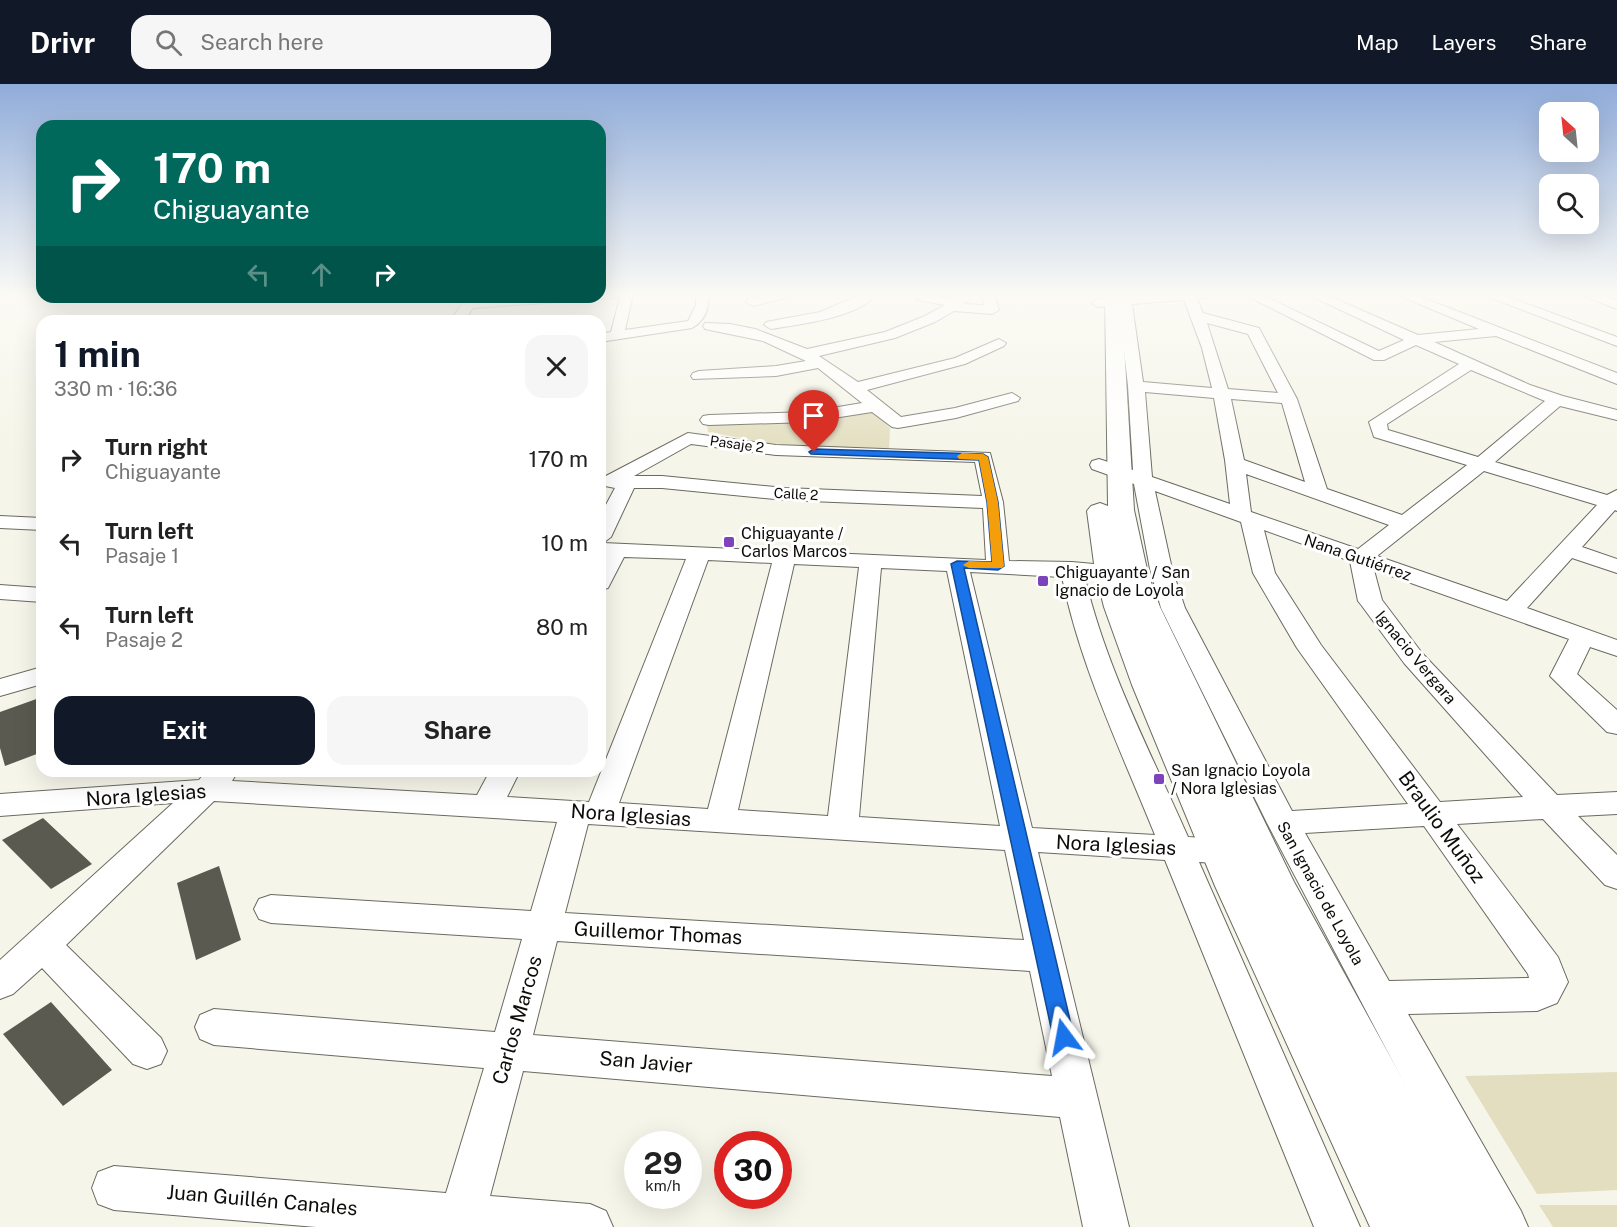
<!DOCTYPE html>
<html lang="en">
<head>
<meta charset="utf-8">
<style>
	:root { --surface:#fff; --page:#f6f6f6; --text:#222; --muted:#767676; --accent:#111827 }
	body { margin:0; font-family:"Public Sans",sans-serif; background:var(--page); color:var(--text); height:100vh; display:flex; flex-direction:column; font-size:22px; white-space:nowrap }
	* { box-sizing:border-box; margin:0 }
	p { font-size:20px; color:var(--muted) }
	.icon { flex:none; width:33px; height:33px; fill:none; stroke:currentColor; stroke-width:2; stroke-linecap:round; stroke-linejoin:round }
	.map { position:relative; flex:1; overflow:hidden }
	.panel { position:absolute; left:36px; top:231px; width:570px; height:462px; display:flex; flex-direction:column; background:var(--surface); border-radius:18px; box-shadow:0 6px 24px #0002 }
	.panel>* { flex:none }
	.top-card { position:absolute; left:36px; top:36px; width:570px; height:183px; border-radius:18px; box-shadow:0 6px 24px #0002; background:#00695c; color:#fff; overflow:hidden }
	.needle { width:39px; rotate:333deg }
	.controls { position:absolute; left:1539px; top:18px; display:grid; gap:12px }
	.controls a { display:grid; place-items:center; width:60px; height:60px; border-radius:12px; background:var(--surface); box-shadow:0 6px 24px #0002; font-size:30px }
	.speed { position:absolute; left:624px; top:1047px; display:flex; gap:12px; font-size:30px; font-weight:700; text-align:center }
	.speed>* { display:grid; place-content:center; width:78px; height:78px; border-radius:50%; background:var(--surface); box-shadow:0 6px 24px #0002; line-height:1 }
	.speed small { font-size:15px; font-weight:400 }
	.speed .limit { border:9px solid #d22; background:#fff; color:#111 }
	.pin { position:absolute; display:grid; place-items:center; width:51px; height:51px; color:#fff; margin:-62px -26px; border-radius:50% 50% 50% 0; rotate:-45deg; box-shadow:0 0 6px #0007 }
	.pin .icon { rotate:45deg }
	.me { position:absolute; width:66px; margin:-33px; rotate:347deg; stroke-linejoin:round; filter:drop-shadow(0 0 4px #0008) }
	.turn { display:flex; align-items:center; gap:21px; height:126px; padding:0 18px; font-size:27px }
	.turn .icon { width:78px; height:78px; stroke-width:2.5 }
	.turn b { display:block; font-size:42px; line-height:51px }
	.lanes { display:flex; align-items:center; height:57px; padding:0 18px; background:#0003; justify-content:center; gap:30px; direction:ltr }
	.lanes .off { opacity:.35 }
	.round { display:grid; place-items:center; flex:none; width:63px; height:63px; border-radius:18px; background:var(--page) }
	.overview { display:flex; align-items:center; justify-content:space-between; height:102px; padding:0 18px }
	h1 { font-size:36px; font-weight:700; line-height:45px; color:var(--accent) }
	.action { display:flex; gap:12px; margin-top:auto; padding:12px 18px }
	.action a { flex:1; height:69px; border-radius:18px; background:var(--accent); color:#fff; font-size:24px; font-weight:700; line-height:69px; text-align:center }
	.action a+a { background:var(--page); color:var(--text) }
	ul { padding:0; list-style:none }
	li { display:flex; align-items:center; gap:18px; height:84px; padding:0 18px }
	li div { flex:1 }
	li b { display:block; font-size:22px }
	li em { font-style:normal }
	header { display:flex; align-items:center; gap:36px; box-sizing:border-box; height:84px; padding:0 30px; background:var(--accent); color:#fff }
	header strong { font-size:28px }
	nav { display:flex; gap:33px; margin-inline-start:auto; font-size:21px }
	.search { width:420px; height:54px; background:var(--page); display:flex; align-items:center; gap:15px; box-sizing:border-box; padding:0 21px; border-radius:18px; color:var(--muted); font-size:22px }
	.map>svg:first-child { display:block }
</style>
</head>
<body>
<header>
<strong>Drivr</strong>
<div class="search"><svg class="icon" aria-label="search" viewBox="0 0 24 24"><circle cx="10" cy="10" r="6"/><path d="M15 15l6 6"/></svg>Search here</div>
<nav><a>Map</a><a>Layers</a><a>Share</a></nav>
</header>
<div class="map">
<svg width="1617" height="1143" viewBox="0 0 1617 1143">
	<rect width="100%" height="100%" fill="#f6f5e9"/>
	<path fill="#e3debf" d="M875,328L890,344L889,368L768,359L708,348L707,341L770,340Z
		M1617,988V1106L1537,1110L1465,992Z
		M1539,1121H1617V1143H1553Z"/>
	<path fill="#5b5a50" d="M42,613V668L5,682L0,664V628Z
		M43,734L92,780L51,805L2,756Z
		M219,782L241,856L196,876L177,799Z
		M51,918L112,986L63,1022L3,950Z"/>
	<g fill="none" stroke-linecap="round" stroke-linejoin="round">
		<g stroke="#6b6a60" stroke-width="2">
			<path id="minor" d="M600,210H633L625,246L688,237L696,221V210H708C710,225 704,237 692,244L600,258V250L611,248L620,213L600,215L595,213H600Z
				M768,210H791L790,213L753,222L746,218L748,215Z
				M862,210H878C856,234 802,240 771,245L764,241L766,238L820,228Z
				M917,210L953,214L959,210H970V215L963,220L984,221L982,210H994L999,226L992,230L954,227L935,238L895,254L819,272L858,298L955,274L999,255L1006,259L1004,262L965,280L867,306L901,333L955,324L1012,309L1020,314L1018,317L956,334L898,344L892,343L872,328L808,338L709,341L703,340L700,336L703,332L709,331L808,328L862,319L818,284L776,292L693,295L691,292L693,289L699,287L776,282L806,277L763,257L705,245L703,242L705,239L730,240L755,245L807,265L885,248L925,232L945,221L917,216L916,213Z
				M1156,210H1212L1211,213L1197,215L1203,229L1259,244L1297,315L1327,405L1402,431L1467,381L1374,353L1369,338L1459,280L1416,261L1384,276H1374L1243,210H1260L1379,267L1404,256L1307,210H1324L1418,251L1479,245L1395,210H1413L1617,289V300L1496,252L1434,258L1530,301L1563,312L1617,326V336L1560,322L1495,378L1607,411L1617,406V427L1615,426L1582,463L1617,475V489L1572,474L1527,524L1617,556V572L1590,563L1577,590L1617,626V650L1607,648L1550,592L1569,555L1374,486L1382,516L1422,569L1557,711L1617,708V730L1578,732L1617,771V805L1605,801L1543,735L1457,740L1558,873L1568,898L1557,919L1537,927L1408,930L1521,1127L1528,1143H1480L1267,739L1161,524L1150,485L1134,400L1092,385L1090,381L1092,377L1099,375L1133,386L1128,302L1119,221L1098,223L1091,219L1098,215ZM1184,216L1202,264L1212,304L1143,298L1132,220ZM1207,239L1248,250L1278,309L1228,305ZM1471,286L1545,317L1478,373L1388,346L1387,340ZM1145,308L1214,314L1225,376L1230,420L1152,393ZM1231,315L1282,319L1305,398L1244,376ZM1484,387L1597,421L1507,517L1377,472ZM1246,390L1389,441L1358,465L1251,428ZM1155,407L1241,438L1253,489L1297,564L1408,720L1292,727L1185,524L1172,485ZM1264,446L1350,477L1358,517L1362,522L1404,579L1523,713L1440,718L1321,561L1275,489ZM1424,742L1528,890L1529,894L1389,897L1305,749Z
				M1481,210H1500L1617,253V262Z
				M1579,210H1598L1617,217V225Z
				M516,213H581L575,217L473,224L464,237H450L464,217Z
				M688,349L776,361L990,369L1003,418L1009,477L1072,478L1138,484L1141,489L1138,494L1130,496L1085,494C1106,584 1151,669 1188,753L1235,756L1246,759L1251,768L1246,777L1235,780L1199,778L1360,1143H1314L1165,776L1038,768L1129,1143H1083L1060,1033L523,987L490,1112L590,1120L606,1127L613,1143H316L114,1126L98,1120L92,1104L98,1088L114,1082L446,1109L484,984L214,961L200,955L195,943L200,931L214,925L495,948L522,855L271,839L259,835L254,825L259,815L271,811L531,827L557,738L214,717L66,861L161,954L167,967L161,980L147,985L133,980L42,884L13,910L0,915V876L173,719L0,732V710L199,696L206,687H238L232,697L477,711L490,687H520L507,713L589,718L686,475L624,473L608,504L600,506V477L603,472H600V432L615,404L605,402L601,397L604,393ZM691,360L776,371L975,378L982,412L785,404L662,392H634ZM634,404H662L785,416L983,424L986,476L603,459L611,453ZM708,476L772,479L708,725L619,719ZM794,480L859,483L828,732L738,726ZM881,484L947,487L1000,742L859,733ZM970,488L1062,493C1080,582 1121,667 1155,751L1032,744ZM588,740L1005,766L1024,856L565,829ZM557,857L1030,887L1052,992L533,951Z
				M0,432L42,434V446L0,444Z
				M0,501L42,504V518L0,515Z
				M42,583V600L0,612V595Z"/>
		</g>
		<g stroke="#6b6a60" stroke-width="2">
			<path id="major" d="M1105,210H1121L1134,426L1148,490L1160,523L1294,798L1473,1123L1481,1143H1370L1215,802L1132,601L1104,523L1095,487L1087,427L1091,422L1100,419L1108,422Z"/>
		</g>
		<use href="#minor" fill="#fff" fill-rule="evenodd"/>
		<use href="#major" fill="#fff" fill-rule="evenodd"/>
	</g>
	<linearGradient id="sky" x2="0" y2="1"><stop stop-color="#90acda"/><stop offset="0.57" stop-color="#fbfaf5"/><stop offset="1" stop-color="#fbfaf5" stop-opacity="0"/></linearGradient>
	<rect width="1617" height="370" fill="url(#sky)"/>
	<path fill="#1a73e8" stroke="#114b97" stroke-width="1.5" d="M814,365L983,370L988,373L998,418L1004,482L998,486L964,484L1074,953L1071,960L1064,963L1056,960L1053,953L951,480L957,477L992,478L987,418L979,376L811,370L809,368Z"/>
	<path fill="#f59e0b" d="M962,369L983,370L988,373L998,418L1004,482L1002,484H969L963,481L969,477L992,478L987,418L979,376L959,375L957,372Z"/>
	<g fill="#7d43ba" stroke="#fff" stroke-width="2">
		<rect x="723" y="452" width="12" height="12" rx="3"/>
		<rect x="1037" y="491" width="12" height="12" rx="3"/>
		<rect x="1153" y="689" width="12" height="12" rx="3"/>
	</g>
	<g text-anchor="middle" stroke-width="6" stroke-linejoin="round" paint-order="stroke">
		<g font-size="14" fill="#0d0c09" stroke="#fff">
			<text transform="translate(737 360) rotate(8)" y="5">Pasaje 2</text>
			<text transform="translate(796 410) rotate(3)" y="5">Calle 2</text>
		</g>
		<g font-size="16" fill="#0d0c09" stroke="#fff" text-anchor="start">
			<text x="741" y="455">Chiguayante /<tspan x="741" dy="18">Carlos Marcos</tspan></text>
			<text x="1055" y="494">Chiguayante / San<tspan x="1055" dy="18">Ignacio de Loyola</tspan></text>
			<text x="1171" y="692">San Ignacio Loyola<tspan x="1171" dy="18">/ Nora Iglesias</tspan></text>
		</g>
		<g font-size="16" fill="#0d0c09" stroke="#fff">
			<text transform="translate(1358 473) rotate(19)" y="6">Nana Gutiérrez</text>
			<text transform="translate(1416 573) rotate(50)" y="6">Ignacio Vergara</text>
			<text transform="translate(1321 809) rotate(61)" y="6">San Ignacio de Loyola</text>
		</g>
		<g font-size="20" fill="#0d0c09" stroke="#fff">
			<text transform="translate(146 711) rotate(-4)" y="7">Nora Iglesias</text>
			<text transform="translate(631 731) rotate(4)" y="7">Nora Iglesias</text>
			<text transform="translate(1442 743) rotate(54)" y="7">Braulio Muñoz</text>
			<text transform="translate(1116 761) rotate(3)" y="7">Nora Iglesias</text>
			<text transform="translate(658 849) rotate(3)" y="7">Guillemor Thomas</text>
			<text transform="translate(517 936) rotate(-74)" y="7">Carlos Marcos</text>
			<text transform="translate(646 978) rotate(5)" y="7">San Javier</text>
			<text transform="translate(262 1116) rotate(5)" y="7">Juan Guillén Canales</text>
		</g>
	</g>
</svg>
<div class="controls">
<a><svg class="needle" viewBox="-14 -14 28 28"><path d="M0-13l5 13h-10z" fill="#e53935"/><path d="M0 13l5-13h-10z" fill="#767676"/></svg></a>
<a><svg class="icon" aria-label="search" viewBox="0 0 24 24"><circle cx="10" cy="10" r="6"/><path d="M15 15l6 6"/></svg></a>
</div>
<div class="speed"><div>29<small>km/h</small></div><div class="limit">30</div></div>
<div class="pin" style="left:814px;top:368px;background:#d93025"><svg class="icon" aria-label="arrive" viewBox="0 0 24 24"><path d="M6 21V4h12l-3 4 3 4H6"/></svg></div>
<svg class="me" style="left:1064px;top:953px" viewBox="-20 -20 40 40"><path d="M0-17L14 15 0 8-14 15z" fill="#1a73e8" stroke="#fff" stroke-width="4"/></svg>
<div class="top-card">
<div class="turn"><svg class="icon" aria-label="right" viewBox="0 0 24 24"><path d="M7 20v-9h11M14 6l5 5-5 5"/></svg><div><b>170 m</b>Chiguayante</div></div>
<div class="lanes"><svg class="icon off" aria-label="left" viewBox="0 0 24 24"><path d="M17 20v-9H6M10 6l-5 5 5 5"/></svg><svg class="icon off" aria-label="ahead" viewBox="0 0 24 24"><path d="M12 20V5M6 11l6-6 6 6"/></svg><svg class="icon" aria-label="right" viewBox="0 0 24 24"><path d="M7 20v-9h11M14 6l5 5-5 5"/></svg></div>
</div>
<section class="panel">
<div class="overview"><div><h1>1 min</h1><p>330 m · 16:36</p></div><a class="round"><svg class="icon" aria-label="close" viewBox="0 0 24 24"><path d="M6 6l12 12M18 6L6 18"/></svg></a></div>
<ul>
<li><svg class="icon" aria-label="right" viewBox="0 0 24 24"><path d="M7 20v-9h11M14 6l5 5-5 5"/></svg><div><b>Turn right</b><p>Chiguayante</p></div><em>170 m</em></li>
<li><svg class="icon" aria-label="left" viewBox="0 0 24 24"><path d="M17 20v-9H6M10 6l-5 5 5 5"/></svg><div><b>Turn left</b><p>Pasaje 1</p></div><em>10 m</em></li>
<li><svg class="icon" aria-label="left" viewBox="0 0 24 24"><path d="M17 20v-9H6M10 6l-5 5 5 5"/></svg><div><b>Turn left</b><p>Pasaje 2</p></div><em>80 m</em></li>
</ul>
<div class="action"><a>Exit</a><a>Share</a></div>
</section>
</div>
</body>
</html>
